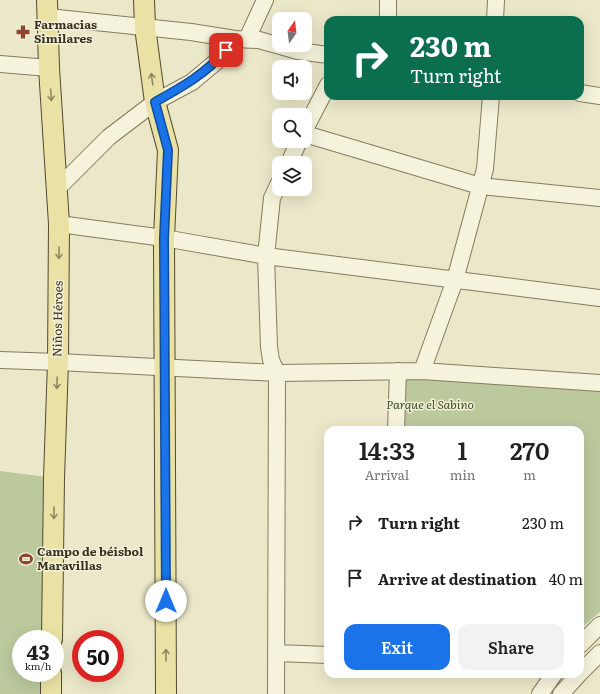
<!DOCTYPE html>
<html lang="en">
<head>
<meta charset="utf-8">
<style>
	:root { --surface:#fff; --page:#f2f2f2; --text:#202124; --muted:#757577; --accent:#1a73e8 }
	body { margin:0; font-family:Literata,serif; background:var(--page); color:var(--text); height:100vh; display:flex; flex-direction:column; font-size:15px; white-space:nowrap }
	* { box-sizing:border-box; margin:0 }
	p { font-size:13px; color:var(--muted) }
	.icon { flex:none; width:22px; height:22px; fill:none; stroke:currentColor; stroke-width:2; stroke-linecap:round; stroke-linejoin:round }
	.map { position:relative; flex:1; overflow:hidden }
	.side { position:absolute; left:324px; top:426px; width:260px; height:252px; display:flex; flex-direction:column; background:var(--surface); border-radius:12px; box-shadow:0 4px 16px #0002 }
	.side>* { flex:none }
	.hud { position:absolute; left:324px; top:16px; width:260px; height:84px; border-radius:12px; box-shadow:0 4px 16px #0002; background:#0b6e4f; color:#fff; overflow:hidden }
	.needle { width:26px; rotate:14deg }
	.tools { position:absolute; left:272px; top:12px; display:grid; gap:8px }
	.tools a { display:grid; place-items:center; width:40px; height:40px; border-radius:8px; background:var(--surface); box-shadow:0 4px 16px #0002; font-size:20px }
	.speed { position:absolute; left:12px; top:630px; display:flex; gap:8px; font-size:20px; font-weight:700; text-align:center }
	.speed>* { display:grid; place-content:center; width:52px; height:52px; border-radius:50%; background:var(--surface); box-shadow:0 4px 16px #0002; line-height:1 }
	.speed small { font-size:10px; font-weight:400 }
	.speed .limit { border:6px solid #d22; background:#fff; color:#111 }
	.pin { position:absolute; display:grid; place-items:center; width:34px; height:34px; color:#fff; margin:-17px; border-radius:8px; box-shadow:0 2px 6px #0006 }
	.me { position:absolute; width:44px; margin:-22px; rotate:0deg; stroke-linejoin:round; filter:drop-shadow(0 0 3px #0008) }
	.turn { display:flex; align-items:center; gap:14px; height:84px; padding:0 20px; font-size:18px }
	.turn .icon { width:52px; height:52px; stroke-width:2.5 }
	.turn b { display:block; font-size:28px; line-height:34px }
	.eta { display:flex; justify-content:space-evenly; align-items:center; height:68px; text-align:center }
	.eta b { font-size:24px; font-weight:600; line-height:28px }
	.button { display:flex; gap:8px; margin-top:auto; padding:8px 20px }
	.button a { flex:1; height:46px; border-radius:12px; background:var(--accent); color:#fff; font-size:16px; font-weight:600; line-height:46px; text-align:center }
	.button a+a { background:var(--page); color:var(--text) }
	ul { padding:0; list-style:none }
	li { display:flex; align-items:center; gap:12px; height:56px; padding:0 20px }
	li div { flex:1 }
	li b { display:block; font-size:15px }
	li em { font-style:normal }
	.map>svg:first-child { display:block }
</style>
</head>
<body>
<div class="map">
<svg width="600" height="694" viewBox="0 0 600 694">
	<rect width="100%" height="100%" fill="#ebe7c9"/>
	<path fill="#bcc99d" d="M406,378L600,391V612L580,629V430H404Z
		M0,471L54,478L52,639H21V673H51V694H0Z"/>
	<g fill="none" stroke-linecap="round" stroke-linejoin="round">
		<g stroke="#867b5f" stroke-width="18">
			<path id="minor" d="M48,17L191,32L235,39L259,40L298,51L328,55
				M388,20V0
				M495,20L496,0
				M247,39L265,0
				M0,64L49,68
				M580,93L600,96
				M305,129L328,85
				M305,134L480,186L600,198
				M289,163L299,141
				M57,189L109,137L155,102L192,82L217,61L235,39
				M59,224L164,238L266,256L600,298
				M0,360L58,362L277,373L422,371L600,383
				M422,371L455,280L485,169L491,96
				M396,430L398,371
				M580,645L600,625
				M277,653L328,655
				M580,673L600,653
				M276,694L277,373L271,360L269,347L266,256L272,198L279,183
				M540,694L554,674
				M561,694L579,674"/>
		</g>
		<g stroke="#544933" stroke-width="22">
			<path id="major" d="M47,0L49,68L59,224L58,362L54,478L52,639
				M144,0L145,27L155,102L168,150L164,238L166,694
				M51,694V673"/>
		</g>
		<use href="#minor" stroke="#f6f3dc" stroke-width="16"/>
		<use href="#major" stroke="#eae2a5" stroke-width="20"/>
	</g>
	<defs><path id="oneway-shaft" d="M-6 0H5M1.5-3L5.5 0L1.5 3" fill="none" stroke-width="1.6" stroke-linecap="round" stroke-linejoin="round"/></defs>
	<g stroke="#918963">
		<use href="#oneway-shaft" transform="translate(152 79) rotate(-98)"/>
		<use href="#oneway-shaft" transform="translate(51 95) rotate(86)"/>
		<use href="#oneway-shaft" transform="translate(59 253) rotate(91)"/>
		<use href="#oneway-shaft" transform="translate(57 383) rotate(92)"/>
		<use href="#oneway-shaft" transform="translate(54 513) rotate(91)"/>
		<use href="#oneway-shaft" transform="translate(166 655) rotate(-90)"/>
	</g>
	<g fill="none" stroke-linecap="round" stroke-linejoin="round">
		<g stroke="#114b97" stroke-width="10">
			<path id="route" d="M166,601L164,238L168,150L155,102C182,87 207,73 226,50"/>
		</g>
		<use href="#route" stroke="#1a73e8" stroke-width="7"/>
	</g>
	<defs>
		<g id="pharmacy-bare" transform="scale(1.08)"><path d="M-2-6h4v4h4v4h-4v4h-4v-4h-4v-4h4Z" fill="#904434" stroke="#f3f0d8" stroke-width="2.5" paint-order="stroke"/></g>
		<g id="stadium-bare" transform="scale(1.08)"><path d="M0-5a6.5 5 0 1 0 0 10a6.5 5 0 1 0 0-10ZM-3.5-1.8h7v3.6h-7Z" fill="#904434" stroke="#f3f0d8" stroke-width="2.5" paint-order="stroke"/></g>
	</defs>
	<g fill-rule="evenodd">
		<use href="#pharmacy-bare" x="23" y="32"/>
		<use href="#stadium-bare" x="26" y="559"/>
	</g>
	<g text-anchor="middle" stroke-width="3" stroke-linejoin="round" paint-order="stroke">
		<g font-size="12" font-weight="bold" fill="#383021" stroke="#f3f0d8" text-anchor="start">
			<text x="34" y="29">Farmacias<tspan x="34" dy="14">Similares</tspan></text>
			<text x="37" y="556">Campo de béisbol<tspan x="37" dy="14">Maravillas</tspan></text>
		</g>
		<g font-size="12" fill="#383021" stroke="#f3f0d8">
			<text transform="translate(58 319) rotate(-89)" y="4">Niños Héroes</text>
		</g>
		<g font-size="12" font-style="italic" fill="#41522a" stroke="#f3f0d8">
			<text x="430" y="409">Parque el Sabino</text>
		</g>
	</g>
</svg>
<div class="tools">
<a><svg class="needle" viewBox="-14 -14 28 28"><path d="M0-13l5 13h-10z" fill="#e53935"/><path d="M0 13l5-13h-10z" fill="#757577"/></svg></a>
<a><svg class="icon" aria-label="sound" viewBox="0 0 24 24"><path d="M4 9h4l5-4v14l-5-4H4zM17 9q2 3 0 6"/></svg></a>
<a><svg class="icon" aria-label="search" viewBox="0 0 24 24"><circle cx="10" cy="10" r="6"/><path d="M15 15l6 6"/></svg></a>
<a><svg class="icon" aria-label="layers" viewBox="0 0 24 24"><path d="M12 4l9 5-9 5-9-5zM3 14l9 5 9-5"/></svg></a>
</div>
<div class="speed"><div>43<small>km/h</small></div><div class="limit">50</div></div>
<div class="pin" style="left:226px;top:50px;background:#d93025"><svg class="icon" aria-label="arrive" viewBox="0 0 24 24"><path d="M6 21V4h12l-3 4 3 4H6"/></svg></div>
<svg class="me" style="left:166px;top:601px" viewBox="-20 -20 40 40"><circle r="19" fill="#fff"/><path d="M0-13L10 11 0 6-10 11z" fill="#1a73e8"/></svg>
<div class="hud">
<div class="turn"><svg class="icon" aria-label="right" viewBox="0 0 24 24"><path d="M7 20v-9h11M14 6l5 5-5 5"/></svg><div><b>230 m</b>Turn right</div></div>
</div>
<section class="side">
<div class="eta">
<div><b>14:33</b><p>Arrival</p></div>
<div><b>1</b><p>min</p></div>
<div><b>270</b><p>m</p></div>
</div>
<ul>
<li><svg class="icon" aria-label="right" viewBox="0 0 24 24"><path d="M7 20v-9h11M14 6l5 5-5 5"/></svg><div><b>Turn right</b></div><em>230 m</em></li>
<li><svg class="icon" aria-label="arrive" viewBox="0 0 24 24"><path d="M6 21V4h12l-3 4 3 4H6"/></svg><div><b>Arrive at destination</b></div><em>40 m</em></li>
</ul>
<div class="button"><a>Exit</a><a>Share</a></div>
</section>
</div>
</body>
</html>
